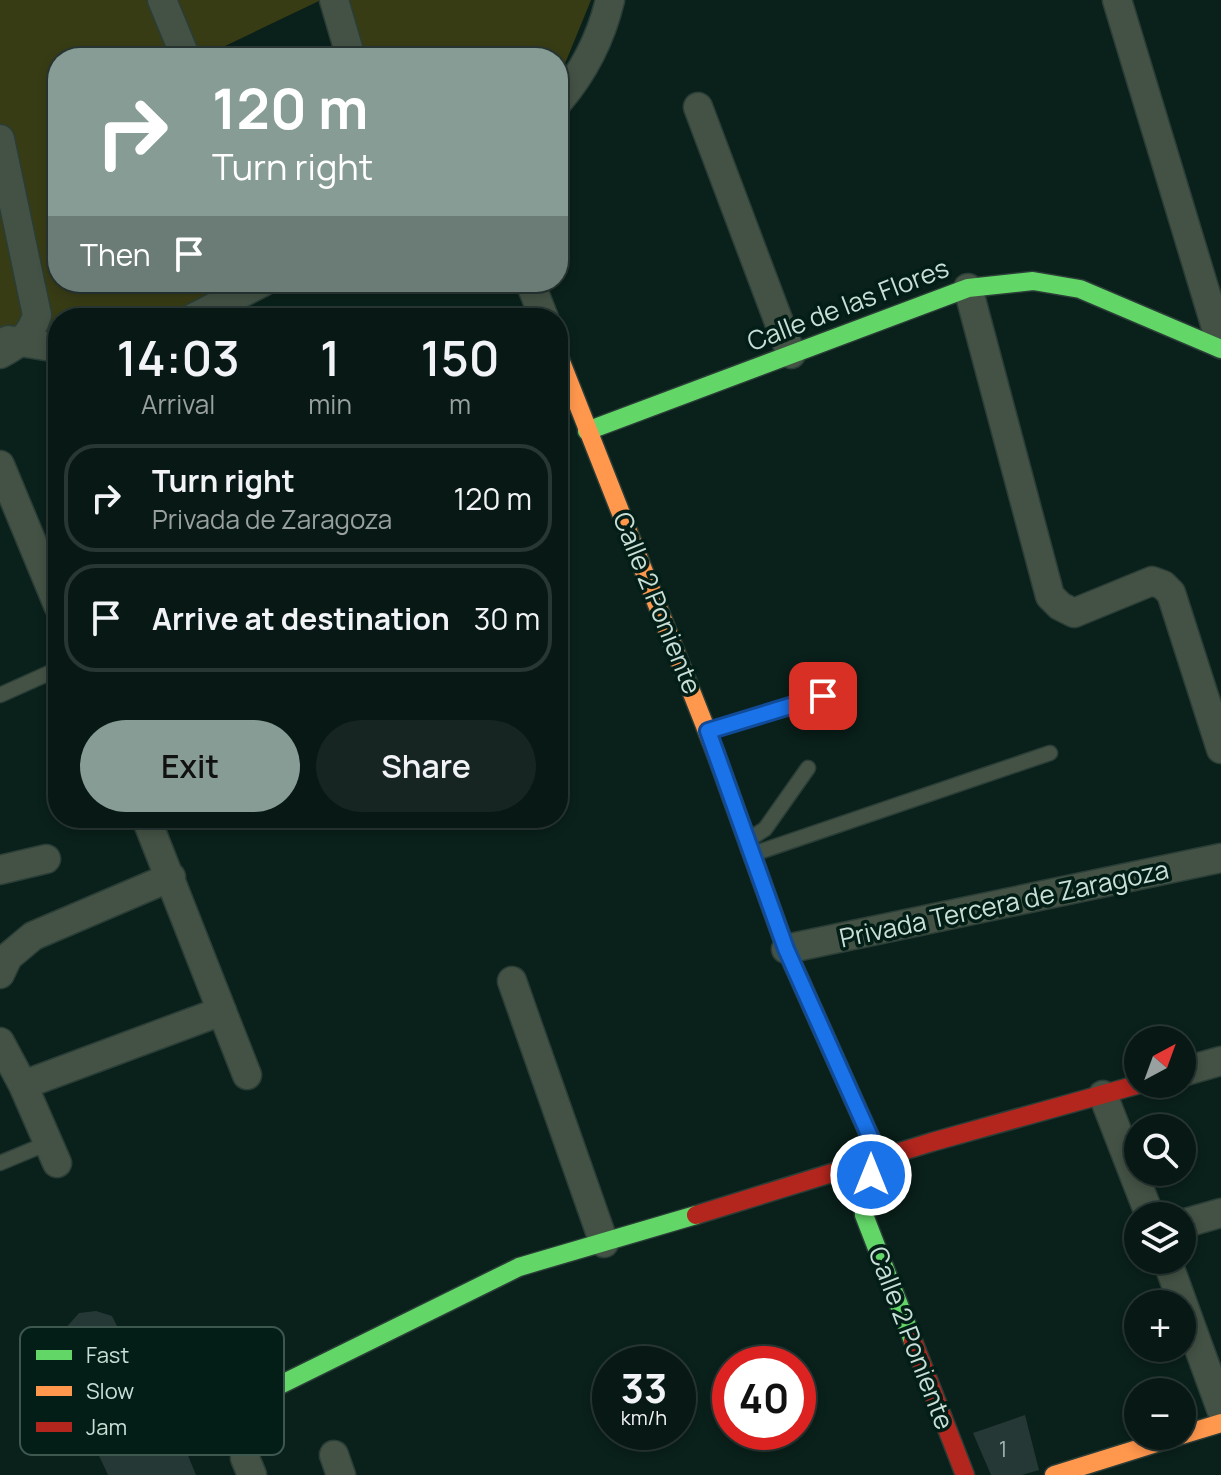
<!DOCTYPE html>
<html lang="en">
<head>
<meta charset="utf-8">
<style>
	:root { --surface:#081814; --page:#162522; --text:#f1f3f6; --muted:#98a0a0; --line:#293734; --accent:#869c94 }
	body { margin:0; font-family:Manrope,sans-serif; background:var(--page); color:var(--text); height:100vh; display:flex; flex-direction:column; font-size:30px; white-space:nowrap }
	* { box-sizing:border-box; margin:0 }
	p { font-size:26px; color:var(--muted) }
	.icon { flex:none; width:44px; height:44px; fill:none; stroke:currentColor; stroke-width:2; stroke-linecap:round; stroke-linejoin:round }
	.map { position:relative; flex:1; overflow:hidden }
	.drawer { position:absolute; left:48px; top:308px; width:520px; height:520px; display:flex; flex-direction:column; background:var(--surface); border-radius:32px; box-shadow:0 4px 12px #0003,0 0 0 2px var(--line) }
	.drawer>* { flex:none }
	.banner { position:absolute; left:48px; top:48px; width:520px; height:244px; border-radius:32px; box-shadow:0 4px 12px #0003,0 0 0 2px var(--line); background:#869c94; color:#fff; overflow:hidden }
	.needle { width:52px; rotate:41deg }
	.buttons { position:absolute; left:1124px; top:1026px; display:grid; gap:16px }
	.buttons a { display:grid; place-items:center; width:72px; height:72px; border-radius:50%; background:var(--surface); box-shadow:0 4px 12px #0003,0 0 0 2px var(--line); font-size:40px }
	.speed { position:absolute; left:592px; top:1346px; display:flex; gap:16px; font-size:40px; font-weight:700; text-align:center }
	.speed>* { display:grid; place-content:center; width:104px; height:104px; border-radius:50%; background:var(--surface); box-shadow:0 4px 12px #0003,0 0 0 2px var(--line); line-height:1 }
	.speed small { font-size:20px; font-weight:400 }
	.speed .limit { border:12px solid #d22; background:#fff; color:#111 }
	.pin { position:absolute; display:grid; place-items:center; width:68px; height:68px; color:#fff; margin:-34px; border-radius:16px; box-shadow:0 4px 12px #0006 }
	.me { position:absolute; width:88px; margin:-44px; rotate:0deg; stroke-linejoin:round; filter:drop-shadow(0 0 6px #0008) }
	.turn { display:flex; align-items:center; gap:28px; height:168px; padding:0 32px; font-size:36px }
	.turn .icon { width:104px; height:104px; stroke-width:2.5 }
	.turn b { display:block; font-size:56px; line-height:68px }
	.then { display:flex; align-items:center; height:76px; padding:0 32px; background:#0003; gap:16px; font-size:30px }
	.eta { display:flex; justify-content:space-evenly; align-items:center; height:136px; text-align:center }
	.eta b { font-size:48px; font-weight:600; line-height:56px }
	.action { display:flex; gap:16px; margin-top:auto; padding:16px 32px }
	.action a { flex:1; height:92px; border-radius:48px; background:var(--accent); color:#111; font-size:32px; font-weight:600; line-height:92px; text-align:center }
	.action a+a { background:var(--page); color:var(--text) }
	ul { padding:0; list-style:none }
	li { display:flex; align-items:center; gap:24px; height:108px; margin:0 16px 12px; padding:0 16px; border:4px solid var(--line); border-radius:32px }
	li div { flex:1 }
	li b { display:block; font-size:30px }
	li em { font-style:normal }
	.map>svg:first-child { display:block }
</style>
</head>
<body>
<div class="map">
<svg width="1221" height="1475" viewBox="0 0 1221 1475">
	<rect width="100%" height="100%" fill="#0a201a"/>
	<path fill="#383c15" d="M0,0H321L200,58H58V282H235L182,318H58V346L0,329Z
		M340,0H591L564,66L558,73V58H360Z"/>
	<path fill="#253835" d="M96,1311L112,1316L119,1330L140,1338L196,1475H108L62,1376L67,1349L64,1330L79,1313Z
		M1025,1415L1039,1470L1022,1475H991L973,1433Z"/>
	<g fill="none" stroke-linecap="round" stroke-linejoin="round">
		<g stroke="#2a3d37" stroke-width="17">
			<path id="lane" d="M0,695L58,669
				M709,731L823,696
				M751,838L765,829L808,768
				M753,854L1050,753
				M0,1163L48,1143"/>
		</g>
		<g stroke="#2a3d37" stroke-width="31">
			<path id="street" d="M162,0L186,58
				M334,0L351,58
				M1117,0L1221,344
				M558,102C583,73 601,38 610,0
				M698,107L791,354
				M0,139L37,315C31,336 19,344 0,354
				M530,282L544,318
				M968,288L1050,596L1060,606L1074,613L1152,581L1163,585L1171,593L1221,749
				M193,318L263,282
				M8,340L58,348
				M0,465L58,605
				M146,818L247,1075
				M0,870L46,859
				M786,949L1221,858
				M0,974L8,957L33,936L171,877
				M512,981L604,1243
				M0,1042L23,1085L57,1163
				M1182,1072L1221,1061
				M23,1085L222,1011
				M1103,1095L1150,1216
				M1182,1224L1221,1213
				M1167,1260L1221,1409
				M334,1455L341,1475
				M245,1458L252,1475"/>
		</g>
		<g stroke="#2a3d37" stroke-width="21">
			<path id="fast" d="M587,431L968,288L1033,281L1080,289L1221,349
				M716,754L786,949L880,1159L863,1192L864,1215L913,1341
				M215,1417L519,1267L696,1215"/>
		</g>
		<g stroke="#2a3d37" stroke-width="21">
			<path id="slow" d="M558,354L716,754
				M1182,1435L1221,1423
				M1054,1475L1179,1436"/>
		</g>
		<g stroke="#2a3d37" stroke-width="21">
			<path id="jam" d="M696,1215L932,1142L1140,1084
				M913,1341L965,1475"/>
		</g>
		<use href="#lane" stroke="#435244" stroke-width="14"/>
		<use href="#street" stroke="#435244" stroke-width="28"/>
		<use href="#fast" stroke="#63d668" stroke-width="18"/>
		<use href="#slow" stroke="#ff974d" stroke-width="18"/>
		<use href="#jam" stroke="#b3261e" stroke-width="18"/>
	</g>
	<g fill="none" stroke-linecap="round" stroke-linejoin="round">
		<g stroke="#114b97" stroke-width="20">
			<path id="route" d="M823,696L708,731L786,949L880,1159L871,1175"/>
		</g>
		<use href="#route" stroke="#1a73e8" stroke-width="14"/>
	</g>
	<g text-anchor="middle" stroke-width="7" stroke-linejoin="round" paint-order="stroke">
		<g font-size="22" fill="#a0b4ae">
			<text x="1003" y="1457">1</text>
		</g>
		<g font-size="26" fill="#c9ded6" stroke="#021e16">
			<text transform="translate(848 305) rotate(-21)" y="9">Calle de las Flores</text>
			<text transform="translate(657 603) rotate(68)" y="9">Calle 2 Poniente</text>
			<text transform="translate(1004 904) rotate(-12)" y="9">Privada Tercera de Zaragoza</text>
			<text transform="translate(911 1338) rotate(69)" y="9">Calle 2 Poniente</text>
		</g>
	</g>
	<rect x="20" y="1327" width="264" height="128" rx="12" fill="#021e16" stroke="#3e5850" stroke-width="2"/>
	<rect x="36" y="1350" width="36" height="10" fill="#63d668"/>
	<rect x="36" y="1386" width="36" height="10" fill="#ff974d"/>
	<rect x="36" y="1422" width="36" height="10" fill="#b3261e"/>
	<g font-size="22" fill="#c9ded6">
		<text x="86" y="1363">Fast</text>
		<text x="86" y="1399">Slow</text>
		<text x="86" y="1435">Jam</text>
	</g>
</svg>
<div class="buttons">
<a><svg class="needle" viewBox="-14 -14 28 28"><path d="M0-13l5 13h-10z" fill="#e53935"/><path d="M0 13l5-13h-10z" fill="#98a0a0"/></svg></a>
<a><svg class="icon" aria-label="search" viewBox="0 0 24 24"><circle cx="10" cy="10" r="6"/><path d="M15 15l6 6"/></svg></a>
<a><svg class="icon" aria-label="layers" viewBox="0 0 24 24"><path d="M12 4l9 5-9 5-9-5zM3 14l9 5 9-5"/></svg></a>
<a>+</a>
<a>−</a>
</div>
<div class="speed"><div>33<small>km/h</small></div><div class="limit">40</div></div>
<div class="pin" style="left:823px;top:696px;background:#d93025"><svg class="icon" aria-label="arrive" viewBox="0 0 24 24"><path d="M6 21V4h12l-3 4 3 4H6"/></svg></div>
<svg class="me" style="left:871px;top:1175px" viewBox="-20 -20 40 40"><circle r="17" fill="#1a73e8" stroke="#fff" stroke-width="3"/><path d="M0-11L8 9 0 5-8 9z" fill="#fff"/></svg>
<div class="banner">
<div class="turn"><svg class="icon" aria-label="right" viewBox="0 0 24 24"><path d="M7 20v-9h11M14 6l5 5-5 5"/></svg><div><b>120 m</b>Turn right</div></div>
<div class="then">Then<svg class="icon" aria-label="arrive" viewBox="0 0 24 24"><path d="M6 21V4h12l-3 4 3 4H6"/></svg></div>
</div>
<section class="drawer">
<div class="eta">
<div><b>14:03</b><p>Arrival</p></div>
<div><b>1</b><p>min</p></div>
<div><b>150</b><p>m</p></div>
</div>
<ul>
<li><svg class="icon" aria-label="right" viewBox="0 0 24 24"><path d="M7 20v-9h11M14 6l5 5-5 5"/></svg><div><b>Turn right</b><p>Privada de Zaragoza</p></div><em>120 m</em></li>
<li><svg class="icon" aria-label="arrive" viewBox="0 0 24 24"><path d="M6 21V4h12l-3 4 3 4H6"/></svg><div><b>Arrive at destination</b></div><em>30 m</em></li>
</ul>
<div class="action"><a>Exit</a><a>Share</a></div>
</section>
</div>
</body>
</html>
